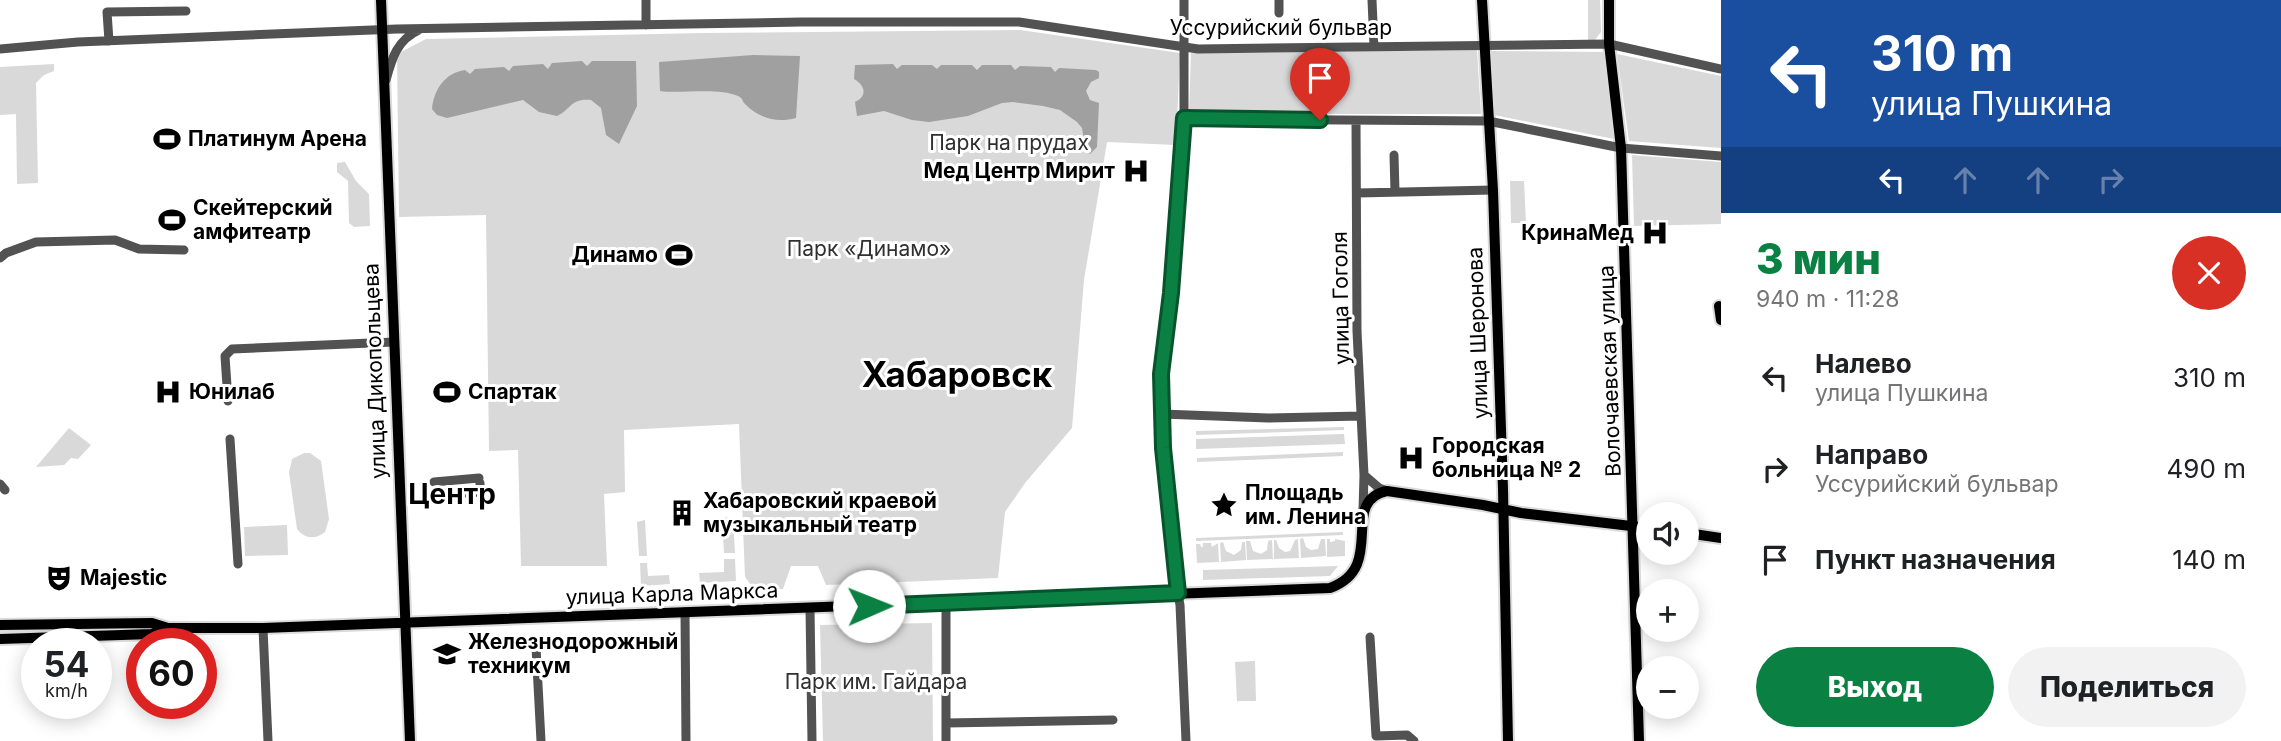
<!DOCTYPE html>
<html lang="ru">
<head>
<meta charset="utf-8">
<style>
	:root { --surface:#fff; --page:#f2f2f2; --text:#202124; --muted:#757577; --accent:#0b8043 }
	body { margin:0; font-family:Inter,sans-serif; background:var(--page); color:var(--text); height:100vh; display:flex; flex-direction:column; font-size:26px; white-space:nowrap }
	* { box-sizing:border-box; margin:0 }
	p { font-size:23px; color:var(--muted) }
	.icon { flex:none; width:38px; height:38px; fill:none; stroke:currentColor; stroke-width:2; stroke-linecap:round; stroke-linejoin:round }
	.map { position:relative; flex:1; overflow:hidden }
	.drawer { display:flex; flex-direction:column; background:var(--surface); width:560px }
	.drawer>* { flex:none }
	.guide { background:#1a4fa0; color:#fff; overflow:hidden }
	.controls { position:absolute; left:1636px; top:502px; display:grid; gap:14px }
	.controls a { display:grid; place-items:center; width:63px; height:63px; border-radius:50%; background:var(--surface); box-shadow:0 4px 18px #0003; font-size:35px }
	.speed { position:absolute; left:21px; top:628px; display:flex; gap:14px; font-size:35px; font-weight:700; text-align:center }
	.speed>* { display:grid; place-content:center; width:91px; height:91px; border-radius:50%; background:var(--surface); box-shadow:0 4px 18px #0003; line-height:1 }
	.speed small { font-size:18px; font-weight:400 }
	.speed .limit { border:10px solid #d22; background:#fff; color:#111 }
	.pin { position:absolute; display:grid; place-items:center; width:60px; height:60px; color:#fff; margin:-72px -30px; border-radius:50% 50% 50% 0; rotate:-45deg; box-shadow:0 0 7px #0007 }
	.pin .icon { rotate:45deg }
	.me { position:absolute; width:77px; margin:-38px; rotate:89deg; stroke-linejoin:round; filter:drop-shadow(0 0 5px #0008) }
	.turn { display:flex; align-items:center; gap:24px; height:147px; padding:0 35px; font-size:32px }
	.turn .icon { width:91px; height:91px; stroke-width:2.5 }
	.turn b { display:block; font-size:49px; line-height:60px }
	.lanes { display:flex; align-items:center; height:66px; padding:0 35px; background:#0003; justify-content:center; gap:35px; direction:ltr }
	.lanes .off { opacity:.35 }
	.round { display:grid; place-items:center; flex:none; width:74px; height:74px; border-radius:37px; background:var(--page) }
	.summary { display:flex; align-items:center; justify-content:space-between; height:119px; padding:0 35px }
	h1 { font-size:42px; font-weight:800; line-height:52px; color:var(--accent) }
	.button { display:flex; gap:14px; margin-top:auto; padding:14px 35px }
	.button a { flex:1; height:80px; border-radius:42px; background:var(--accent); color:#fff; font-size:28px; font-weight:800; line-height:80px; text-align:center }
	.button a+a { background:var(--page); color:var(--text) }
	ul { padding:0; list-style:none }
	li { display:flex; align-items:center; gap:21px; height:91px; padding:0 35px }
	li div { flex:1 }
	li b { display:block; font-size:26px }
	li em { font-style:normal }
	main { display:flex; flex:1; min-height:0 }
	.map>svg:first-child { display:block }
</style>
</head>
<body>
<main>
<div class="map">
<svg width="1721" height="741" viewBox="0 0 1721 741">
	<rect width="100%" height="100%" fill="#fff"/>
	<path fill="#d9d9d9" d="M1588,0H1600L1601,32L1595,40H1588Z
		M1020,30L1180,53L1176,145L1107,142L1084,280L1072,428L1025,483L1005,512L998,578L826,585L818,566H791L783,589H754L745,577L739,424L624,430L625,492L604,494L607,566H521L518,450L489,451L486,215L399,217L397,54L426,39L702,33Z
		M1477,50L1481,114H1189L1191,53Z
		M1491,51L1606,52L1614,139L1494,115Z
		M1617,54L1721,76V148L1629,141Z
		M54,64V71L44,75L36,83L38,183L17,184L16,114L0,115V67Z
		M1632,155L1721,162V224L1634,226Z
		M345,162L356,181L369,194L370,226L354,227L349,223L348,181L337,172V163Z
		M1510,181H1524L1526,223H1511Z
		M1344,427V430L1196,435V431Z
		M69,428L91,445L78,459L71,458L64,465L36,467Z
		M1344,434L1345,444L1196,449V439Z
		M1343,452V456L1197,462V458Z
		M304,453H310L321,461L329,519L325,532C315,540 305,539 297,529L289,472L292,459Z
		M722,517L733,518L735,553H724Z
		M645,520L647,556H639L637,522Z
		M287,525L288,555L245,556L244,527Z
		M1343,532V535L1196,541V538Z
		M1303,538L1306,547L1311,550L1318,549L1321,539H1325L1326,556L1301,558L1300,539Z
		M1298,539L1299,558L1274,559V540H1276L1279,548L1285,552L1290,551L1295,540Z
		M1327,539H1330V542L1335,541V539L1345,541V556L1327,557Z
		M1272,540L1273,559L1247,560L1246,541H1250L1253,551L1261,554L1267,550L1268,541Z
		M1223,542L1226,551L1234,555L1241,550L1242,542H1245L1246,560L1221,562L1220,543Z
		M1203,543H1211L1212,547L1218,543L1219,562L1197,563L1196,544H1200L1201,547H1203Z
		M724,559H735L736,581L700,583L699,573L724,572Z
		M640,563H647L648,576L669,575L670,584L641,586Z
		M1338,566L1330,576L1203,580V570Z
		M932,623L933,741H823L820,625Z
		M1255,661L1256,701H1237L1235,662Z"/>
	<path fill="#a0a0a0" d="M753,55L800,56L796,118C777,123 760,119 745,104C741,100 744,99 738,96C718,87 681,94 660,91L659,62Z
		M582,61L587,66L592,61H636L637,106L619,144L606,135L601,108L591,100C570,98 572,109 557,116L539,112L523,100L447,118L437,115L432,109C434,89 445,73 465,70L470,74L475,69L504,67L509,71L513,66L543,64L548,69L552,63Z
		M893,64L897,69L902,65H932L937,69L941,65H972L977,70L982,65H1011L1015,70L1020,66L1051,67L1055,72L1059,68L1096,70L1099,72V78L1091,82L1086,91L1090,100L1099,103L1097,147L1090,154L1086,151L1082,128L1077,122L1060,110L1043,106L1013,102L1002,103L968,116L929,122L912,120L884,111L857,116L855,102C868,96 865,85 854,79L855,65Z"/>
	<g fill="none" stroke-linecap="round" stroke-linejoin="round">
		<g stroke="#dbdbdb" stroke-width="14">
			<path id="major" d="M381,0L410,741
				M1482,0L1493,190L1503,489L1508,741
				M1609,0V44L1621,148L1639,741
				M1719,306L1721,320
				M1687,533L1721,538
				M0,625L152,623L168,628H263L1330,588C1388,567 1338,501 1387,491L1483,505L1521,513L1648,528
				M0,639L152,634L168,628"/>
		</g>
		<path stroke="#525252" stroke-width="9" d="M646,0V25
			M1184,0V119L1171,293L1161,374L1163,448L1174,572L1180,605L1186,741
			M1279,0V13
			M1372,0L1374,46
			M109,41L107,12L186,11
			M0,49L78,42L397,29L801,22H1019L1198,49L1609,44L1721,69
			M386,80C392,58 397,40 419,30
			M1184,119L1488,121L1621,148L1721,156
			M1356,121L1357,331L1364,475L1363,511
			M1394,155L1395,192
			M1358,193L1493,190
			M0,258L6,253L36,242L115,240L139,249L184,250
			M228,401L225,356L232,349L394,342
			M1162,414L1268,418L1361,416
			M230,439L238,564
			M1364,475L1379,488L1387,491
			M434,482L479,478
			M0,484L5,490
			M435,495L480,492V483
			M946,604V741
			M810,608L812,741
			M685,612L686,741
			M263,628L268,741
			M1370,637L1376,736L1407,735L1414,741
			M536,647L541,741
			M946,723L1113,720"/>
		<use href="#major" stroke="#000" stroke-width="10"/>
		<path stroke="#000" stroke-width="2" d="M1480,0L1488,121L1503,471L1508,741"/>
	</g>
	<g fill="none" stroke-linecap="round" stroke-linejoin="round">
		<g stroke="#07532c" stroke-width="18">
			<path id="route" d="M869,606L1178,593L1163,448L1161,374L1171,293L1184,118L1320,120"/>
		</g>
		<use href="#route" stroke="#0b8043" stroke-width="12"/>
	</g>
	<defs>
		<g id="stadium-bare" transform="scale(2.1)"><path d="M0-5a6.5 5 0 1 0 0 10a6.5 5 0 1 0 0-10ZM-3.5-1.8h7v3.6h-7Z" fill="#000" stroke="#fff" stroke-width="2.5" paint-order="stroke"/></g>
		<g id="hospital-bare" transform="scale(2.1)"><path d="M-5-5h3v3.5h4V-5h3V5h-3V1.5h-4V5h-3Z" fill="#000" stroke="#fff" stroke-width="2.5" paint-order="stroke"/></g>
		<g id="sight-bare" transform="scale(2.1)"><path d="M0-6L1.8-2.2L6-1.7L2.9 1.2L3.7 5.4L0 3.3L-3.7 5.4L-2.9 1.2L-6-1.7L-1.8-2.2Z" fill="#000" stroke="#fff" stroke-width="2.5" paint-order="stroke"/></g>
		<g id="building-bare" transform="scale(2.1)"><path d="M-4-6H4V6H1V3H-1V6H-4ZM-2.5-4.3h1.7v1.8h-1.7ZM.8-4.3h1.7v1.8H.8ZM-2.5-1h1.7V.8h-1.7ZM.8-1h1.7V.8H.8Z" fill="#000" stroke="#fff" stroke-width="2.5" paint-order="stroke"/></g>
		<g id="theatre-bare" transform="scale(2.1)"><path d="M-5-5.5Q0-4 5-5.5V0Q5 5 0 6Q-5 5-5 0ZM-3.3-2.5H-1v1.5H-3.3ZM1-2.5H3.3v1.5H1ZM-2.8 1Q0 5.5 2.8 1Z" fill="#000" stroke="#fff" stroke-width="2.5" paint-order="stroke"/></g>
		<g id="university-bare" transform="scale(2.1)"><path d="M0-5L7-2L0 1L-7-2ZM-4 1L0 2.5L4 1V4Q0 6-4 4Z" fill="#000" stroke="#fff" stroke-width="2.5" paint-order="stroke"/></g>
	</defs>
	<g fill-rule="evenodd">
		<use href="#stadium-bare" x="167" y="139"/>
		<use href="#hospital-bare" x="1136" y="171"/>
		<use href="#stadium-bare" x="172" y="220"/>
		<use href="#hospital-bare" x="1655" y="233"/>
		<use href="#stadium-bare" x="679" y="255"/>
		<use href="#hospital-bare" x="168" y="392"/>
		<use href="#stadium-bare" x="447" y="392"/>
		<use href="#hospital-bare" x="1411" y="458"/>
		<use href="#sight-bare" x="1224" y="505"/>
		<use href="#building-bare" x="682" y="513"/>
		<use href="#theatre-bare" x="59" y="578"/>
		<use href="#university-bare" x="447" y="654"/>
	</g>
	<g text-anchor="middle" stroke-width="6" stroke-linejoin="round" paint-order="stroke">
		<g font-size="21" fill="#000" stroke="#fff">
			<text x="1281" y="35">Уссурийский бульвар</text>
			<text transform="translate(1341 298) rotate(-91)" y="7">улица Гоголя</text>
			<text transform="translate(1478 333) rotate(-92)" y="7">улица Шеронова</text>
			<text transform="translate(375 371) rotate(-92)" y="7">улица Дикопольцева</text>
			<text transform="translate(1610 371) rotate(-92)" y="7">Волочаевская улица</text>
			<text transform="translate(672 594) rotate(-2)" y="7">улица Карла Маркса</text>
		</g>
		<g font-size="21" font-weight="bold" fill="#000" stroke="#fff" text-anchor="start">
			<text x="188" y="146">Платинум Арена</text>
			<text x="1115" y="178" text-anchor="end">Мед Центр Мирит</text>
			<text x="193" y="215">Скейтерский<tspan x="193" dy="24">амфитеатр</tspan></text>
			<text x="1634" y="240" text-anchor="end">КринаМед</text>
			<text x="658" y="262" text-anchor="end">Динамо</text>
			<text x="189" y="399">Юнилаб</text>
			<text x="468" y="399">Спартак</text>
			<text x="1432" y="453">Городская<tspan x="1432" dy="24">больница № 2</tspan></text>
			<text x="1245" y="500">Площадь<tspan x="1245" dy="24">им. Ленина</tspan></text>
			<text x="703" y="508">Хабаровский краевой<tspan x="703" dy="24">музыкальный театр</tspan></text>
			<text x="80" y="585">Majestic</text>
			<text x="468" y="649">Железнодорожный<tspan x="468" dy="24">техникум</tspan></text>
		</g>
		<g font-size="21" fill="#303030" stroke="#fff">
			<text x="1009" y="150">Парк на прудах</text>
			<text x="869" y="256">Парк «Динамо»</text>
			<text x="876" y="689">Парк им. Гайдара</text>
		</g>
		<g font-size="28" font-weight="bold" fill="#000" stroke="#fff">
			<text x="452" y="504">Центр</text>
		</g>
		<g font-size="35" font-weight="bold" fill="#000" stroke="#fff">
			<text x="957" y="387">Хабаровск</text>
		</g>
	</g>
</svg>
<div class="controls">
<a><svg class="icon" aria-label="sound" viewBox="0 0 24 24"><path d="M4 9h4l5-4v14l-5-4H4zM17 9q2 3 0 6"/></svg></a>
<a>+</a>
<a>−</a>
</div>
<div class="speed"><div>54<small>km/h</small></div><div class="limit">60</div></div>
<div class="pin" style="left:1320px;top:120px;background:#d93025"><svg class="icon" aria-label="arrive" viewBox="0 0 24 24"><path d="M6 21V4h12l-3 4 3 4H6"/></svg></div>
<svg class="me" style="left:869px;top:606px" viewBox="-20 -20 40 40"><circle r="19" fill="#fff"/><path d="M0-13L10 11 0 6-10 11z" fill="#0b8043"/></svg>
</div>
<section class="drawer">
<div class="guide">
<div class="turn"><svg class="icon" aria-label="left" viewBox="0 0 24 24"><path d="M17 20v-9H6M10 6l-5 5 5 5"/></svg><div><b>310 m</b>улица Пушкина</div></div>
<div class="lanes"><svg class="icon" aria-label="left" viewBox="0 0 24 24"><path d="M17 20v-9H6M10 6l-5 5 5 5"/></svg><svg class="icon off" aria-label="ahead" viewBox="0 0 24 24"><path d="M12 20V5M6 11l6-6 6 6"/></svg><svg class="icon off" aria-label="ahead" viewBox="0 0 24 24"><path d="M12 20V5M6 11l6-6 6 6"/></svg><svg class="icon off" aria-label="right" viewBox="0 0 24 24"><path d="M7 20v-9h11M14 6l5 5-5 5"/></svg></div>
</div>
<div class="summary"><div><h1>3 мин</h1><p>940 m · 11:28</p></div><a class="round" style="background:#d93025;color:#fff"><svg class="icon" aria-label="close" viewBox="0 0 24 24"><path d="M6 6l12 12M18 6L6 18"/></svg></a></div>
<ul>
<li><svg class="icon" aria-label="left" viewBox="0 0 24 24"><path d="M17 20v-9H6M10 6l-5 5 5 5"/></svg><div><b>Налево</b><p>улица Пушкина</p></div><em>310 m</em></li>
<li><svg class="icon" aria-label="right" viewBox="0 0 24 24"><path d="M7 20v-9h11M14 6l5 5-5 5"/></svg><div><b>Направо</b><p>Уссурийский бульвар</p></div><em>490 m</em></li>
<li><svg class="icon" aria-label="arrive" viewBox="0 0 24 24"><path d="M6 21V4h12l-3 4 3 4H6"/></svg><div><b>Пункт назначения</b></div><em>140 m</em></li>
</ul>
<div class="button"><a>Выход</a><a>Поделиться</a></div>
</section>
</main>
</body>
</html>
